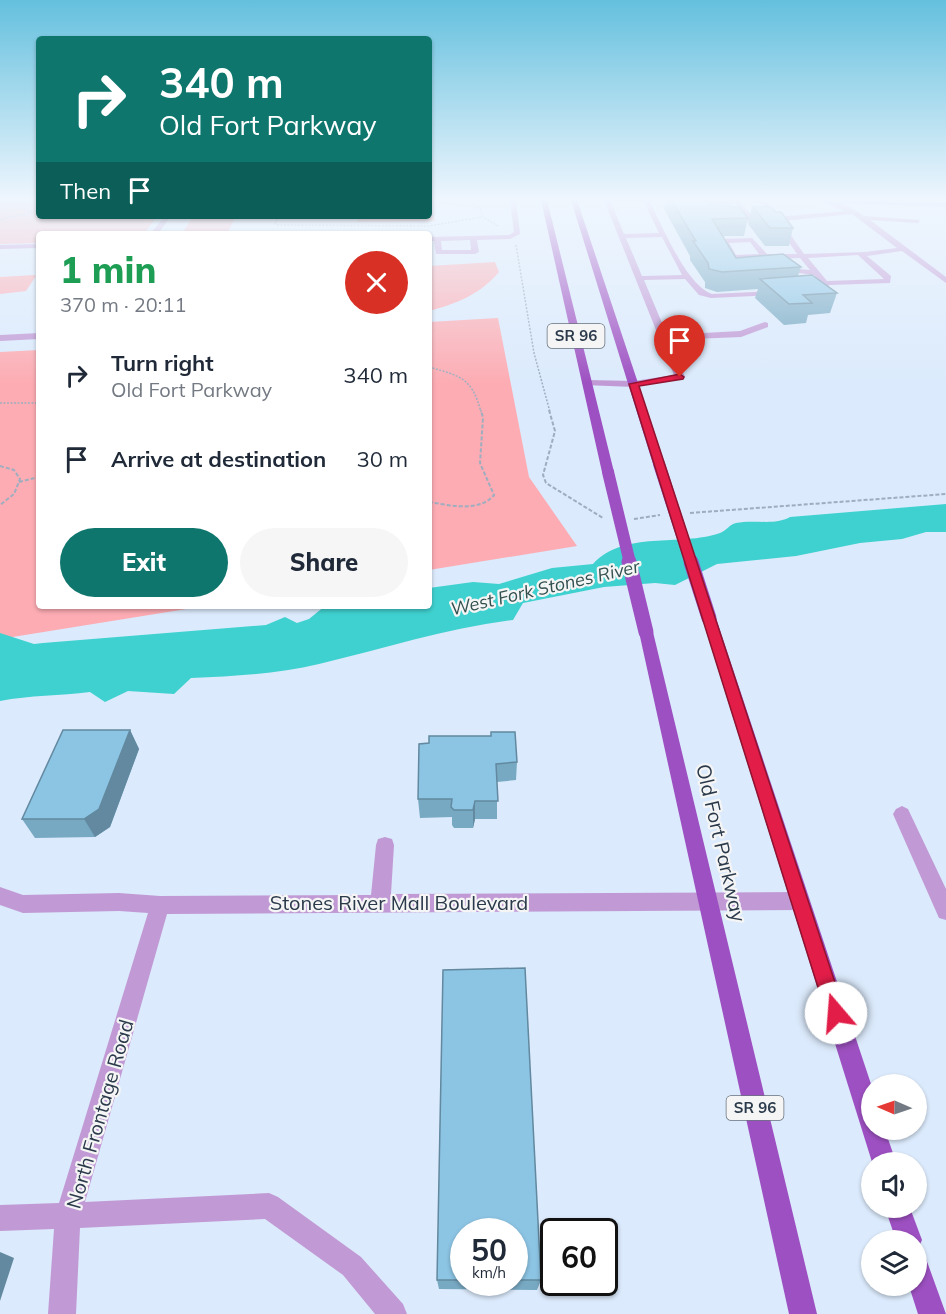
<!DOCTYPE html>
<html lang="en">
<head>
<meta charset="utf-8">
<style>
	:root { --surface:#fff; --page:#f6f6f7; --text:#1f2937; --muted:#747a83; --accent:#0f766e }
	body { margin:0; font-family:Mulish,sans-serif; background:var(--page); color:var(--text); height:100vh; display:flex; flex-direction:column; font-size:22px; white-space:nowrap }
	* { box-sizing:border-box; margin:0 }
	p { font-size:20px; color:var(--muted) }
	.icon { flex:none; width:33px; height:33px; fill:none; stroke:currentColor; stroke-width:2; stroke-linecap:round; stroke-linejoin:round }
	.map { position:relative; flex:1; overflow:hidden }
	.side { position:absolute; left:36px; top:231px; width:396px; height:378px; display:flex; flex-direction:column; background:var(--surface); border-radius:6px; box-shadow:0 2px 4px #0004 }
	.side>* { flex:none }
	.hud { position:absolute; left:36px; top:36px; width:396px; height:183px; border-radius:6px; box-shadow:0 2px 4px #0004; background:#0f766e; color:#fff; overflow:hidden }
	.needle { width:39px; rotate:272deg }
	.tools { position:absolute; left:861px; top:1074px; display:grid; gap:12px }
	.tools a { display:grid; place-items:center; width:66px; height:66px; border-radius:50%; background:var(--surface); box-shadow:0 2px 4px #0004; font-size:30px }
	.speed { position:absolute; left:450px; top:1218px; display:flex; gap:12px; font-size:30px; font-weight:700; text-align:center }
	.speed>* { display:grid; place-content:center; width:78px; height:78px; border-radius:50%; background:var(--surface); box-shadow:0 2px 4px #0004; line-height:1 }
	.speed small { font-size:15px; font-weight:400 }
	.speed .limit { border:3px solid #111; border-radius:9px; background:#fff; color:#111 }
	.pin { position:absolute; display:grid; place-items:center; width:51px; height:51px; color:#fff; margin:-62px -26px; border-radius:50% 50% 50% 0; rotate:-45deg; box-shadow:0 0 6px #0007 }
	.pin .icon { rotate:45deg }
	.me { position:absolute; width:66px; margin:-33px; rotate:342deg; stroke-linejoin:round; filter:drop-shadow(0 0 4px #0008) }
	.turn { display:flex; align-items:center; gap:21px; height:126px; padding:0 24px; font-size:27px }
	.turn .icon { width:78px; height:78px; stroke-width:2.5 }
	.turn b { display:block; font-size:42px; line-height:51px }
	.then { display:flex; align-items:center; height:57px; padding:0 24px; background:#0003; gap:12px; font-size:22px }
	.round { display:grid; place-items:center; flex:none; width:63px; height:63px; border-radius:32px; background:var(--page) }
	.summary { display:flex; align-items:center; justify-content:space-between; height:102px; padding:0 24px }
	h1 { font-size:36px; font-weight:800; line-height:45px; color:#1e9e55 }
	.button { display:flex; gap:12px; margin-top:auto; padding:12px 24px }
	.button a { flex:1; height:69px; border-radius:36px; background:var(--accent); color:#fff; font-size:24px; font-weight:800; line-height:69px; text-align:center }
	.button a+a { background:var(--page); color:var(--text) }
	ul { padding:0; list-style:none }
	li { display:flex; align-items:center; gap:18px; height:84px; padding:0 24px }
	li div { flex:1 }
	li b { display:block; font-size:22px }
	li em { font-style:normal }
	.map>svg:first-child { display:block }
</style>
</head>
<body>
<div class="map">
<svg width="946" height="1314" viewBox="0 0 946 1314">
	<rect width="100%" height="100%" fill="#dbeafc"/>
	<path fill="#fdacb3" d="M0,200H39V216H157L144,234H39V243L0,244Z
		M429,208L436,221L357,222L361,216H429Z
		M193,216H236L227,234H182Z
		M495,262L499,272C479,295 458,303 429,311V266Z
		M34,275L36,276L26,291L0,294V277Z
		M498,318L529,477L577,546L429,570V322Z
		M39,350V606H205L0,639V352Z"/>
	<path fill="#3fd1cf" d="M946,504V532H926L902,539L860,543L796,556L717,564L675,585L655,583L604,587L523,603L513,620C447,628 384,649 319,664C277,674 234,676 191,678L174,694L128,691L105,702L90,692C60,696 30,695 0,701V633L34,644L43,643L266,625L285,617L297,623L309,619L325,606H429V588L473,582L499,584L552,568L593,564C624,530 680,547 720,533C726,531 730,524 736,523C754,519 774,526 790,517Z"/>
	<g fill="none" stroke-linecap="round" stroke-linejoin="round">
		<path stroke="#9eadbf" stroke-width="1.5" stroke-dasharray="2 1.5" stroke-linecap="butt" d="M429,201L479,207L483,217L498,226
			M278,216L275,224L279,225L429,226L482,217
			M269,218H295
			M0,220L39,210
			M516,245L534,353L550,412
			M429,367C461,376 472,378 481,412
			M0,403H39"/>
		<path stroke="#9eadbf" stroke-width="2" stroke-dasharray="4 2" stroke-linecap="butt" d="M549,410L555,431L543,475L546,483L603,518
			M0,466L14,470L20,479L14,494L0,505
			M19,482L39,477
			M429,502C449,505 479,513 494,495L480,463L483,418L481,410
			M690,513L946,494
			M634,519L660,515"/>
		<path fill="#c19ad5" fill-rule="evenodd" d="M510,200H516L520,234L510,239L477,240L479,252L475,254H436L434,241H429V237L509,235L514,232ZM470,240L471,250H442L441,241Z
			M604,200H652L650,202C662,225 686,285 712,294L776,291L780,293L776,295L711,298L699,295L685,279L644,280L667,335L740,331L765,322L768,323V327L741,337L669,340L685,377L683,379L634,387L584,385L582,383L587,380L634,381L674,375ZM611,202H644L659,233L624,234ZM662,237L682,275L642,276L626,238Z
			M732,200H738L754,218L772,217L764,205L750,200L768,203L778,217L844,211L818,200C833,199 852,207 864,216L920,220L918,223L870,220L946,277V283L902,251L867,256L891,276L890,283L829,285L827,290L806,292V288L820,286L821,283L814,275L783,271L763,259H731L721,239L752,238L767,254H797L774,221L726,222L728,219L747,218ZM852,214L897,248L865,252L804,254L781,221ZM750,242L759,254L736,255L729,243ZM858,255L884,279L827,281L808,258ZM800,258L810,270L788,268L772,259Z
			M841,200L946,203V207L839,203Z
			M165,216H171L158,234H150Z
			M39,244V248L0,249V245Z
			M39,333V339L0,341V335Z
			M902,806L908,809L946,889V920L939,918L893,814L896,809Z
			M385,837L392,839L394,845L391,894L800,892L807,895L810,901L807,907L800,910L167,914L85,1202L269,1193L278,1197L361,1257L403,1304L407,1314H375L343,1275L265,1219L80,1228L76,1314H48L54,1229L0,1231V1205L59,1203L148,913L119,911L23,913L0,905V887L23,895L119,893L160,896L371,895L376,845L378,839Z"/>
		<path fill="#9d50c1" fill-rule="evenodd" d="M541,200H547L614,472L612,474L608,475L602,472Z
			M571,200H577L665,464L663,466L659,467L653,464Z
			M709,613L716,618L872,1087V1130H885L896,1162H872L702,618Z
			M646,627L653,632L817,1314H789L639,632Z
			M885,1208H910L922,1240L918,1249L916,1240H896Z
			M916,1252L925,1256L946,1314H918L909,1286H916Z"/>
		<path stroke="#9d50c1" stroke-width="12" d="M659,464L691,563
			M608,472L630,563"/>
		<path stroke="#9d50c1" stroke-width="15" d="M629,562L646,632
			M691,562L709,618"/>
	</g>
	<path fill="#78a9c3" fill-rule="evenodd" d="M666,200H733L731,206L748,218L744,236H723L736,258L801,267L798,276L837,293L830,313L808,315L806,323L784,325L755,298L758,289L717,292L705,288V282L690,260V256L664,209Z
		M752,206L776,212L793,228L789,246H765L748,224Z
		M130,730L139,749L110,827L95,837L35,838L22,819Z
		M419,744L517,762L516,780L497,782V819H475L473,828H454L452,825V817L420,818L418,799Z
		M525,968L541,1280L537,1290L439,1289L437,1280L443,970ZM464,1232H514V1282H464Z"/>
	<path fill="#62899f" d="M130,730L139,749L110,827L95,837L84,819Z
		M475,801V819L473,828V810Z
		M0,1252L14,1258L0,1301Z"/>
	<path fill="#8cc4e3" stroke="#62899f" stroke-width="1.5" d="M671,200H712L708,205L739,207L748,218L712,219L736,258L783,254L801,267L722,272L709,269L708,263L693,241H696Z
		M752,206L771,207L776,212H781L793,228H770Z
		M812,275L837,293L803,295L812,303L789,304L760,279Z
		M63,730H130L99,809L84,819H22Z
		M491,732H515L517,762L496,764L498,801H475L473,810H454L451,807L452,799H418L419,744L429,743V736H491Z
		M525,968L541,1280H514V1232H464V1280H437L443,970Z"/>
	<linearGradient id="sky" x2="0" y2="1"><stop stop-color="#64c0de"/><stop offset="0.52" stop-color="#eff6fe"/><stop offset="1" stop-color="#eff6fe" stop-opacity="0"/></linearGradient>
	<rect width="946" height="384" fill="url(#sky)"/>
	<path fill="#e11d48" stroke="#92132f" stroke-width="1.5" d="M680,374L684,377L683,379L639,386L845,1013L842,1020L836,1023L829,1020L826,1013L629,384Z"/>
	<g text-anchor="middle" stroke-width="4.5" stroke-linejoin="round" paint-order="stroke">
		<g fill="#f5f5f5" stroke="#68727e" stroke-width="1.5">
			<rect x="547.5" y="324" width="57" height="24" rx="4.5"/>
			<rect x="726.5" y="1096" width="57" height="24" rx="4.5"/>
		</g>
		<g font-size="15" font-weight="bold" fill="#2b3a4b">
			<text x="576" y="341">SR 96</text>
			<text x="755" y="1113">SR 96</text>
		</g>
		<g font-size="18" font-style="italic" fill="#32504f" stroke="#f5f5f5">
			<text transform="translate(545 588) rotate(-13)" y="6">West Fork Stones River</text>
		</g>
		<g font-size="20" fill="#2b3a4b" stroke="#f5f5f5">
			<text transform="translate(721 843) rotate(77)" y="7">Old Fort Parkway</text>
			<text x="399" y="910">Stones River Mall Boulevard</text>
			<text transform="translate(100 1114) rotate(-74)" y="7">North Frontage Road</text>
		</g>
	</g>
</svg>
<div class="tools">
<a><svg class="needle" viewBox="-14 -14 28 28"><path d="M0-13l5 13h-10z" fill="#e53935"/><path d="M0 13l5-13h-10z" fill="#747a83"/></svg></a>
<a><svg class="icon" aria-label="sound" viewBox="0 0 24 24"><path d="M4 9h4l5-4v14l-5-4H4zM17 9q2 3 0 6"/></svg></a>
<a><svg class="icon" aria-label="layers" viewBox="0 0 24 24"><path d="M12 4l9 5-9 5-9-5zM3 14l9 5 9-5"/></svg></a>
</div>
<div class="speed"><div>50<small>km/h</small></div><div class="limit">60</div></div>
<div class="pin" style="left:680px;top:377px;background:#d93025"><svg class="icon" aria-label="arrive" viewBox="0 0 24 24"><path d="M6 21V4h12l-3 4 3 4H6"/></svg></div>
<svg class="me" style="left:836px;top:1013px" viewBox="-20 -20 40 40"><circle r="19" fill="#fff"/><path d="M0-13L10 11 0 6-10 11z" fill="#e11d48"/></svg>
<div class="hud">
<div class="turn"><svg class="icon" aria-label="right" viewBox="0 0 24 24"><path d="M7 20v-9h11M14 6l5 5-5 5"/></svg><div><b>340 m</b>Old Fort Parkway</div></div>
<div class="then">Then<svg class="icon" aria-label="arrive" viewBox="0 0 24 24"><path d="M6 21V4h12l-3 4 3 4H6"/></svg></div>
</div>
<section class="side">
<div class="summary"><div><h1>1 min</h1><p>370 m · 20:11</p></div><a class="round" style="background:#d93025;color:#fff"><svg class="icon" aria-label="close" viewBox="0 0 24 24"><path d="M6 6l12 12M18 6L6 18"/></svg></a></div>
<ul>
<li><svg class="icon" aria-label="right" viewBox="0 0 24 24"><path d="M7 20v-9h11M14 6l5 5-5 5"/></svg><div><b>Turn right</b><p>Old Fort Parkway</p></div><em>340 m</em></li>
<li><svg class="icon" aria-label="arrive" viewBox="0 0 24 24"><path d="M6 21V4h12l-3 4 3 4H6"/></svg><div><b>Arrive at destination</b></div><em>30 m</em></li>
</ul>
<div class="button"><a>Exit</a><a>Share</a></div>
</section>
</div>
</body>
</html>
